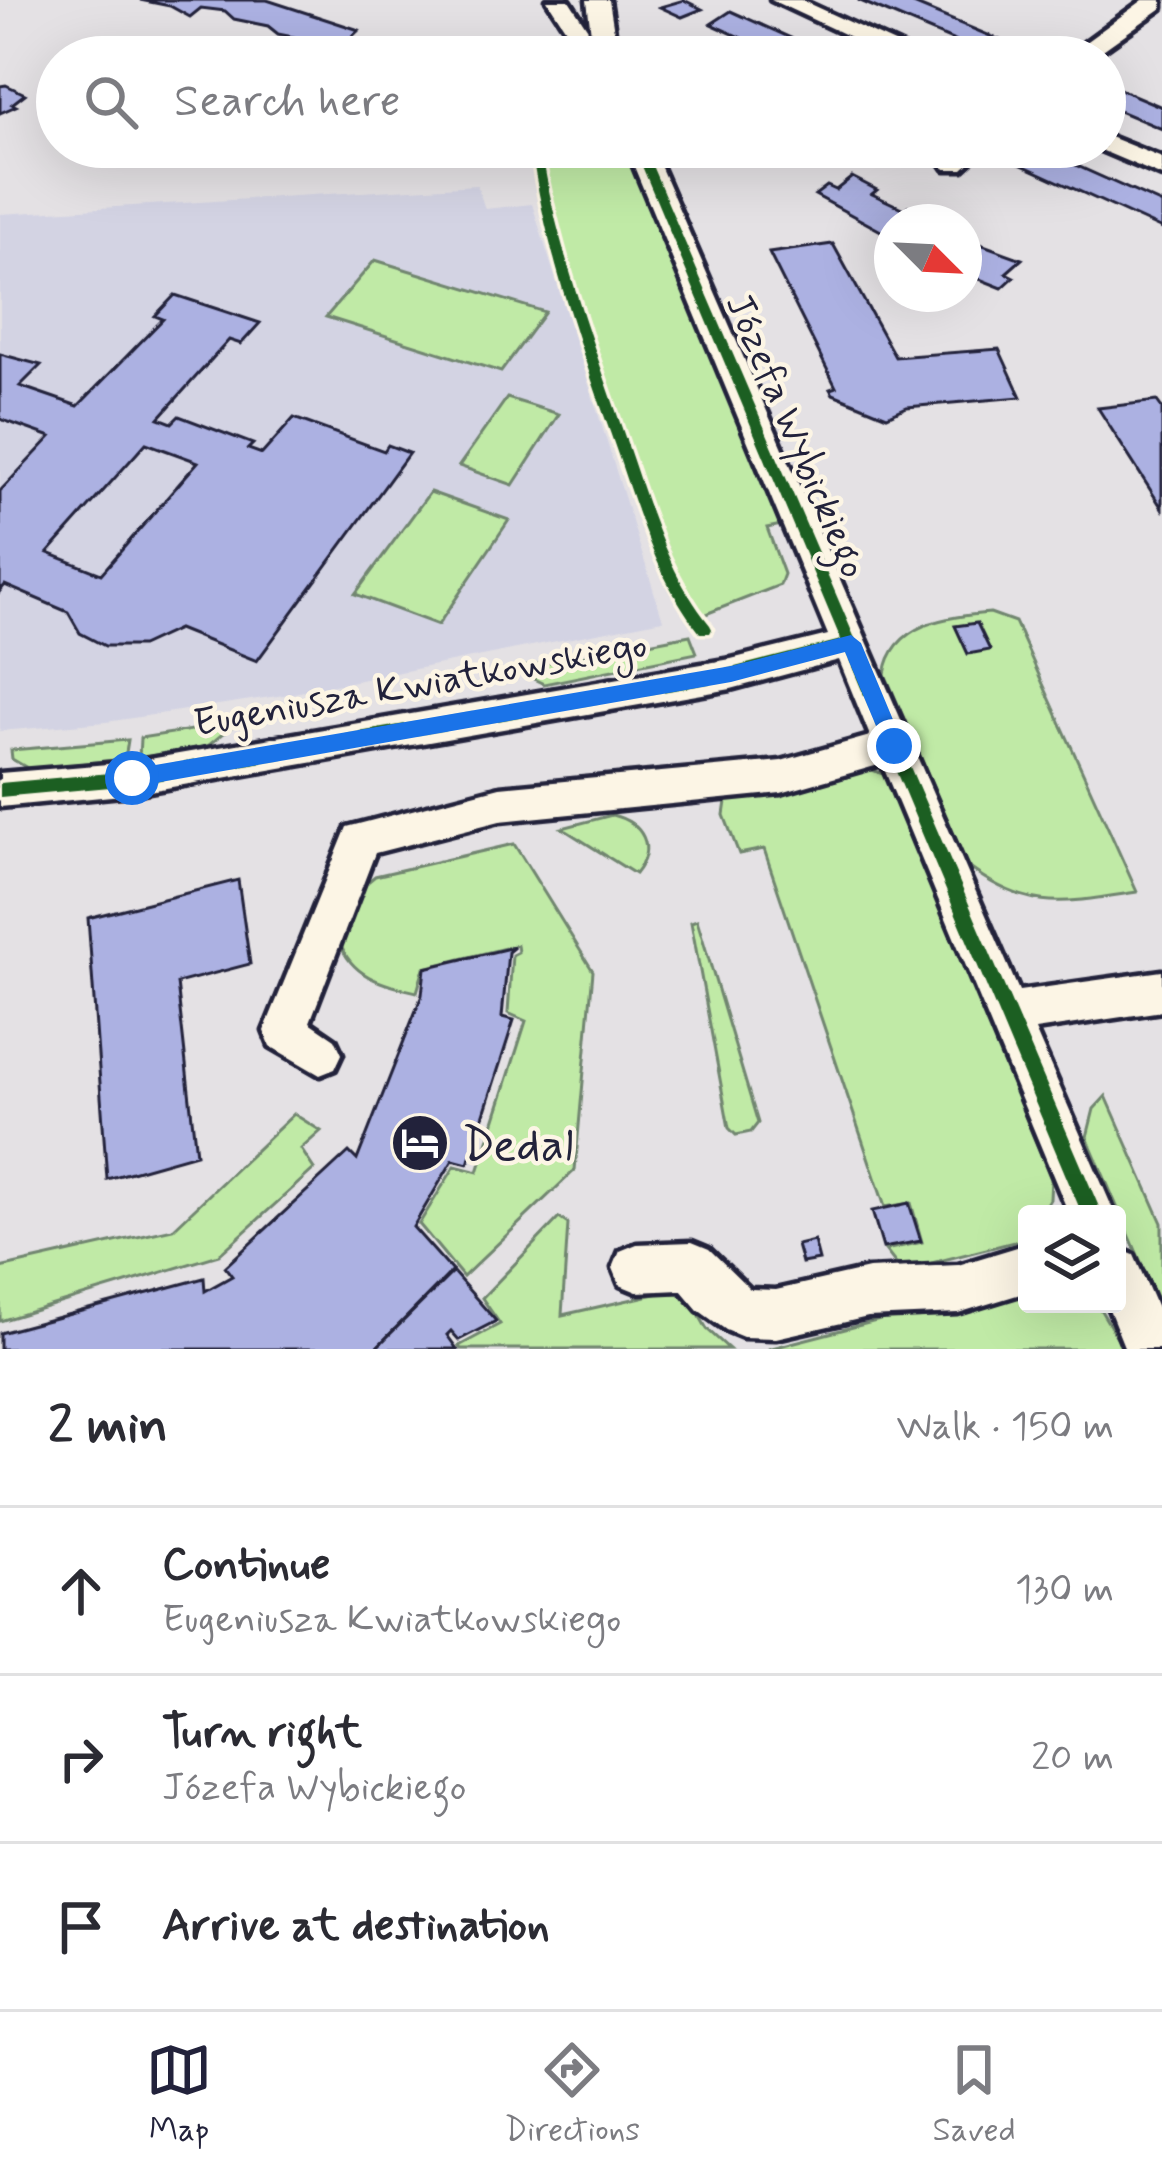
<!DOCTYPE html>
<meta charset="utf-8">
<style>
:root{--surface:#fff;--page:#f7f7f7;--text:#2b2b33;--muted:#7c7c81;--line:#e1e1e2;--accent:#22223b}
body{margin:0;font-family:Mynerve,sans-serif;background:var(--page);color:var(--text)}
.controls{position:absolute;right:36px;bottom:36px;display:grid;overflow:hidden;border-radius:12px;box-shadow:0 12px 48px #0002}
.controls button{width:108px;height:108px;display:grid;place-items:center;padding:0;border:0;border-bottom:3px solid var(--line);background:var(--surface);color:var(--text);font:60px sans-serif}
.compass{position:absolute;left:874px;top:204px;width:108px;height:108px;border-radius:50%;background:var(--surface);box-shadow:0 12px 48px #0002;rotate:114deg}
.stop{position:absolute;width:36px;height:36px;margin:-27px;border:9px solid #1a73e8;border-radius:50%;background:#fff}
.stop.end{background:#1a73e8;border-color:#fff;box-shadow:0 3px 12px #0008}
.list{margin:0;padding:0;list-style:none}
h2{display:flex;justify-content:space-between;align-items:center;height:156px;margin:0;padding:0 48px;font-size:51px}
h2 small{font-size:39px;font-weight:400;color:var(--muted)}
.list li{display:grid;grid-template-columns:78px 1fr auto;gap:36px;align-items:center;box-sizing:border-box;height:168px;padding:0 48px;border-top:3px solid var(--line)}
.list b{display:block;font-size:45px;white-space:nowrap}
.list p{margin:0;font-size:39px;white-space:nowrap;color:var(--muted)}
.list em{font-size:39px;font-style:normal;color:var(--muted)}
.icon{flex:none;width:66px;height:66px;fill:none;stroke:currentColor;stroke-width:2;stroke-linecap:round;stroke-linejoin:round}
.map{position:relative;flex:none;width:1162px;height:1349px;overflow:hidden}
.search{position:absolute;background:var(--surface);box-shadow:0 12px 48px #0002;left:36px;right:36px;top:36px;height:132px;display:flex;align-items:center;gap:30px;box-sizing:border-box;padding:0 42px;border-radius:66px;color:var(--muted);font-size:45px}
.sheet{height:660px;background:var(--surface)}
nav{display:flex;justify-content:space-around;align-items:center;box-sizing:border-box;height:168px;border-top:3px solid var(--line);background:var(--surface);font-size:33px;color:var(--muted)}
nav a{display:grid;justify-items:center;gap:6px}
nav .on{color:var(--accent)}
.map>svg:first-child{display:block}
</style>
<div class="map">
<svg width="1162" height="1349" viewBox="0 0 1162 1349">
<rect width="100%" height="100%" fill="#e4e1e4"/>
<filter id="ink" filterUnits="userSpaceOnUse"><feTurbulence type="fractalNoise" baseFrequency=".00833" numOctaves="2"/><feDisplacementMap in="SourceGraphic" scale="24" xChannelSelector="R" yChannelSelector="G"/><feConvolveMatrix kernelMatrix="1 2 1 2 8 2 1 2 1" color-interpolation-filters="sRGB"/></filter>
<g filter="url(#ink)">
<!-- built -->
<polygon fill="#d3d3e3" points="477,185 485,209 532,204 663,620 284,695 106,722 0,731 0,214"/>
<!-- green -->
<g fill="#c0eaa6" stroke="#718670" stroke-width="3">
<path d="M626,149L782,525L767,528L784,574L780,585L698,617C632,476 567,308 542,154Z"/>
<polygon points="375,260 545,312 501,372 326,317"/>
<polygon points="507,398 559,414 513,485 459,466"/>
<polygon points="430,492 509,520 438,625 355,594"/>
<path d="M990,613L1015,622L1137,892C1064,903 1030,913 967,866L885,674C893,622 947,617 990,613Z"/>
<polygon points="690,635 697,653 544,684 513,669"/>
<polygon points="236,723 208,746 139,758 140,738"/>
<polygon points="128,740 125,759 29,769 12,759 11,750"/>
<polygon points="859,765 883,774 890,786 1051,1179 1050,1199 1041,1214 1027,1214 1027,1233 1018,1241 916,1267 896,1264 885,1250 922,1242 911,1203 885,1207 764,849 739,854 724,815 727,795"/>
<path d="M612,815C643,823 657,847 635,874L562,828Z"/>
<path d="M514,844L593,971L575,1170L463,1277L419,1224L455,1166L478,1172L526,1021L508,1013L512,955L518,952L517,945L424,968L417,992C383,984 352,978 339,941L358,890L375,876Z"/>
<polygon points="697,920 758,1123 751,1132 736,1135 729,1128 691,922"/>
<polygon points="1106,1096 1162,1223 1162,1311 1087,1137 1094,1109"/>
<polygon points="294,1114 321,1131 301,1149 314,1169 219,1255 0,1321 0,1268 173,1229"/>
<polygon points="559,1218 568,1224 562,1315 673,1290 686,1292 707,1329 729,1349 461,1349 459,1346 500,1324 482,1298"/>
<polygon points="1027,1282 1027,1304 1097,1304 1124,1349 768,1349"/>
</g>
<!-- building -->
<g fill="#acb1e2" stroke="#22223b" stroke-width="3" fill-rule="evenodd">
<polygon points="140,0 267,0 359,30 335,53 313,41 278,34 268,26 234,19 225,11 201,8 190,17 170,6"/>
<polygon points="684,0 702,9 682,17 660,7"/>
<polygon points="858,0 904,0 1019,48 1008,57 992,57"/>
<polygon points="731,11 833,57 784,57 711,24"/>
<polygon points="1105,83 1162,107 1162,129 1105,105"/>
<polygon points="6,85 25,94 12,104 16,106 0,113 0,86"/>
<polygon points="1020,147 1035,147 1162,204 1162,229 1007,158"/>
<polygon points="852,177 877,190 872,194 904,209 908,206 917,210 913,213 931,222 892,222 892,237 815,195 827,186 836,190"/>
<polygon points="964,238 1022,259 1006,273 1014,277 1002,288 964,273"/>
<polygon points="833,244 895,357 999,349 1021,397 907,407 887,416 833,394 830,389 836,387 769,253"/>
<path d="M175,295L260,323L241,344L229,340L159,418L172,423L179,416L253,444L248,449L262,454L294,418L384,451L388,445L409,453L257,661L178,629L141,646H105L80,633L68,612L5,585L0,591V491L51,437L0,419V354L41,365L20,386L78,406L163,319L155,316ZM146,443L198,462L101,574L48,553Z"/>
<polygon points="1157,401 1162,408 1162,508 1098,408"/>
<polygon points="977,623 990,650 968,654 955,626"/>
<polygon points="238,880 250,964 177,983 196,1154 107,1179 88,918"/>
<polygon points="514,947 508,952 502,1017 514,1020 468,1164 453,1160 413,1227 452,1271 375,1349 0,1349 0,1333 204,1278 205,1291 232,1276 225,1267 349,1152 357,1160 422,995 425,968"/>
<polygon points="909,1203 921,1241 883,1248 872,1211"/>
<polygon points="814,1241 819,1260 802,1263 797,1245"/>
<polygon points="453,1272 496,1321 459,1340 451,1331 447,1335 457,1349 375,1349"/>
</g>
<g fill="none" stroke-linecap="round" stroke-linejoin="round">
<defs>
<g id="minor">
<polygon points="547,0 569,0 591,34 587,0 609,0 618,57 584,57"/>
<polygon points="771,0 801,0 925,57 893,57"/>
<polygon points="1143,0 1162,0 1162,8 1093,57 1065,57"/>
<polygon points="1105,135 1162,158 1162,176 1096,148 1105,147"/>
<polygon points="626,147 652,147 1019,991 1162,971 1162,1011 1035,1030 1115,1214 1069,1214 882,764 781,793 500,821 375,853 310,1022 335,1039 342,1054 335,1069 320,1075 270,1046 264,1031 347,827 500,787 781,761 870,736 839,660 731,689 132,794 0,807 0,773 132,762 731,659 828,635"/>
<polygon points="958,147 987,147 963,169 945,169 941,163"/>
<polygon points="692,1242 709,1249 750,1289 776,1290 868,1269 958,1265 1027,1244 1027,1292 958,1313 868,1317 776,1338 743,1337 726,1330 698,1310 681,1290 637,1292 620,1285 613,1268 620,1251 637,1244"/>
<polygon points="1117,1248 1134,1255 1162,1319 1162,1349 1125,1349 1107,1304 1117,1304"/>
</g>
</defs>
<!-- minor casing -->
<use href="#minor" stroke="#22223b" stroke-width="9"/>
<!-- minor -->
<use href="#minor" fill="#fcf5e5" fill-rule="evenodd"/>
<defs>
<g id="cycleway">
<path d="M531,147H541C557,249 593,343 626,440C649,506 666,570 710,625L712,629L710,633H700C653,573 635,502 610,432C577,338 545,246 531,147Z"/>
<polygon points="634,147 644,147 1102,1214 1082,1214 845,650 731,680 132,785 0,797 0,783 132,771 731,668 841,640"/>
</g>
</defs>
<!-- cycleway casing -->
<use href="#cycleway" stroke="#fcf5e5" stroke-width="7"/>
<!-- cycleway -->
<use href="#cycleway" fill="#1b5e20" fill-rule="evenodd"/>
</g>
</g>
<!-- route -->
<polygon fill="#1a73e8" points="851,635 861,643 904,746 901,752 887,752 845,652 731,682 132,787 122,778 132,769 731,666"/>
<!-- icons -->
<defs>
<symbol id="hotel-disc" viewBox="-11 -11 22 22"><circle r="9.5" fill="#22223b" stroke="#fcf5e5"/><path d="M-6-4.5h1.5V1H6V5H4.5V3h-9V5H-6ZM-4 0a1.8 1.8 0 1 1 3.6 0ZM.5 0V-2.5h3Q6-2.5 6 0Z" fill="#fff"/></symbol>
</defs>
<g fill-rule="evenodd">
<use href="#hotel-disc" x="387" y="1110" width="66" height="66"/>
</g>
<g text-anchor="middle" stroke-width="9" stroke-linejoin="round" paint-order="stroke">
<!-- street labels -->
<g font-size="39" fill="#22223b" stroke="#fcf5e5">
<text transform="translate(798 435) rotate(67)" y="14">Józefa Wybickiego</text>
<text transform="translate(420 682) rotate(-10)" y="14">Eugeniusza Kwiatkowskiego</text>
</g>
<!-- near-poi labels -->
<g font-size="48" fill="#22223b" stroke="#fcf5e5" text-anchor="start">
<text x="462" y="1160">Dedal</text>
</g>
</g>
</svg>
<div class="controls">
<button><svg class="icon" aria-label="layers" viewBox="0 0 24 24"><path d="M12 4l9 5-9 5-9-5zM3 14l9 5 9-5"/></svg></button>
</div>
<svg class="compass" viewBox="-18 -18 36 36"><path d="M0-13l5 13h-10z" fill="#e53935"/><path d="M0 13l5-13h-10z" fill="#7c7c81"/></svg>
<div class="stop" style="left:132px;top:778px"></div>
<div class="stop end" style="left:894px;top:746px"></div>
<div class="search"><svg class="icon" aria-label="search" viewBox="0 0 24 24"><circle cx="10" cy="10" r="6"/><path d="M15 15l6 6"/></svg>Search here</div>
</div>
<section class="sheet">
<h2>2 min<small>Walk · 150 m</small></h2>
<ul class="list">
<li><svg class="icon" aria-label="ahead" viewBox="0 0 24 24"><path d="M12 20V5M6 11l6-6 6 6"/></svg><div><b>Continue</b><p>Eugeniusza Kwiatkowskiego</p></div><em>130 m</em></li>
<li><svg class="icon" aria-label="right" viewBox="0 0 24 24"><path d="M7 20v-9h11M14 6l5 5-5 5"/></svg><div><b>Turn right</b><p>Józefa Wybickiego</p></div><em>20 m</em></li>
<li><svg class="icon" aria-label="arrive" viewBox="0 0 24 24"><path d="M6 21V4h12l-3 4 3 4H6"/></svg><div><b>Arrive at destination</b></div></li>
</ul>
</section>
<nav>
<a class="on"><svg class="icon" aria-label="map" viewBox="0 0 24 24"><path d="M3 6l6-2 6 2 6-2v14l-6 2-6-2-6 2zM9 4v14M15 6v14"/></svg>Map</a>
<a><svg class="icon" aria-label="directions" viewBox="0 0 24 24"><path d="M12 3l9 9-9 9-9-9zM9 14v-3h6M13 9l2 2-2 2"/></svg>Directions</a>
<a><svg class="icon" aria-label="saved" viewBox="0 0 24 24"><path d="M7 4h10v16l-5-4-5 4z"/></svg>Saved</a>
</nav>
